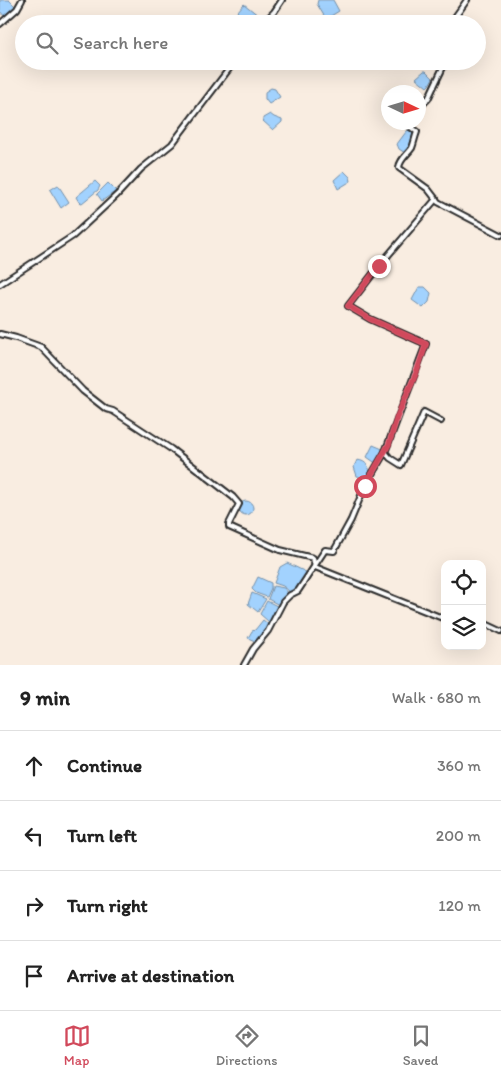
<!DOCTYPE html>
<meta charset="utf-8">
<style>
:root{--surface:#fff;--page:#f6f6f6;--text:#222;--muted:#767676;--line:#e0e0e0;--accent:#d1495b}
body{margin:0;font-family:Itim,sans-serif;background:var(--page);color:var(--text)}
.controls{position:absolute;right:15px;bottom:15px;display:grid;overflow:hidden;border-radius:10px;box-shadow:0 5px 20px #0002}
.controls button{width:45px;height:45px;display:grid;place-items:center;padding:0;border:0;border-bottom:1px solid var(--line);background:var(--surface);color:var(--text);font:25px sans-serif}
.compass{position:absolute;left:381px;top:85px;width:45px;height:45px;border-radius:50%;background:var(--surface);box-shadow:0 5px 20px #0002;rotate:94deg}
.stop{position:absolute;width:15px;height:15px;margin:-11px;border:4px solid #d1495b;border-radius:50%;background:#fff}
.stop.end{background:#d1495b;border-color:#fff;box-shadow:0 1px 5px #0008}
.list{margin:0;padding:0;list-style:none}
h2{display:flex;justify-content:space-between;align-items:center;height:65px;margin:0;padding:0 20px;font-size:21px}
h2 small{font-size:16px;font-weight:400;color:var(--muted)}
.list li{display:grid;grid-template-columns:32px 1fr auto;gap:15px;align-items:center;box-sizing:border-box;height:70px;padding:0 20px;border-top:1px solid var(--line)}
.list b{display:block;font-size:19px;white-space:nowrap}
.list em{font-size:16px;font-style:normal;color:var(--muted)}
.icon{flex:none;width:28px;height:28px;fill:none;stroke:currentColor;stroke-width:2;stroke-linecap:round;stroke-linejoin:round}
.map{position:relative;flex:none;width:501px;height:665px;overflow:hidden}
.search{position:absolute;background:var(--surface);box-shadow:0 5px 20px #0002;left:15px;right:15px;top:15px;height:55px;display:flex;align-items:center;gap:12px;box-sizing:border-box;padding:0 18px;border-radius:28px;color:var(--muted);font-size:19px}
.sheet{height:345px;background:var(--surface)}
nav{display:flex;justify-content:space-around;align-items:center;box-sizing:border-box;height:70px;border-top:1px solid var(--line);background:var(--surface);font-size:14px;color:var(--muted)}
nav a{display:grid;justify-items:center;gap:2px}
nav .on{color:var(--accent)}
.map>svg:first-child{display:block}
</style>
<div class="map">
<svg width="501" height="665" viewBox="0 0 501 665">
<rect width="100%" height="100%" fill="#f9ede1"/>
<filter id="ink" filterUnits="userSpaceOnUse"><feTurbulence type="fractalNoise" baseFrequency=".02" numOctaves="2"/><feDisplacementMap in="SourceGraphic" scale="10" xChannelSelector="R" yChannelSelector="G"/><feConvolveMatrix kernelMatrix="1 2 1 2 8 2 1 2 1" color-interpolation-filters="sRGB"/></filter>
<g filter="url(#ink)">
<!-- water -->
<g fill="#a2d2fe" stroke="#728faa">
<polygon points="0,0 9,0 15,6 11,13 5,17 0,11"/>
<polygon points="318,0 333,0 339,11 326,19 317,4"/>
<polygon points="244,4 263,19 259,24 247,24 238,15 237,12"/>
<polygon points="424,71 426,71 433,78 429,85 427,87 416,78"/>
<polygon points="271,88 275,89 280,97 269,104 265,99 265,92"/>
<polygon points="270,114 274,117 282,120 282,122 273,130 263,121 263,118"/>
<polygon points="410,129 415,132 410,148 405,153 399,149 397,144 406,132"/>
<polygon points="344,171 350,177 351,181 338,189 334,180"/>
<polygon points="95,181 100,186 98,190 82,203 79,202 76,197"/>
<polygon points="108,183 116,191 102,201 97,194"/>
<polygon points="58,185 69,202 61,208 50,190"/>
<polygon points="419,287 425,287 431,293 429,302 423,308 412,300"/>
<polygon points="373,445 385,450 377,464 367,457"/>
<path d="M357,460C367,461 370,467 370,476L368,479L357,476L354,467Z"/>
<circle cx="246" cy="508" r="7"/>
<path d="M287,563L306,572L307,574C301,581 302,590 290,592L283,586L274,583L280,567Z"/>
<polygon points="258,577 271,583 271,588 267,597 256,593 252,589"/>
<polygon points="273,586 284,588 289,594 279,605 268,599"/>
<polygon points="252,593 266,599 258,612 248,604"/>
<polygon points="267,601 279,607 269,622 260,614"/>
<path d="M263,620L268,624C268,632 262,637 255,641L248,638L252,631L255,630Z"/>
</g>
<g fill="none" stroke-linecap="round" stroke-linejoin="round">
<defs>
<g id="minor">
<polyline points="0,24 17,9 22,0"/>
<polyline points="262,24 274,12 282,0"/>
<polyline points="450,24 467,0"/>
<polyline points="418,109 428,99 446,61"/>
<path d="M408,122L409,126L417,132C415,137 414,143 412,148C408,154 399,160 399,168L428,189L438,202L501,235"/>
<polyline points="0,284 73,236 117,195 141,169 172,144 235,61"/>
<polyline points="0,334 16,338 41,347 83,391 106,409 113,411 171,449 233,497 239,504 229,524 229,527 280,550 313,558 315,567 445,619"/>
<polyline points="385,452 426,344 370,319 348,306 379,266 436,199"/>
<polyline points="482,624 486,624 501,631"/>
<polyline points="244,665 253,649 268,631 283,602 290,595 298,591 325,550 334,551 351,520 365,486 385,452 390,458 401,465 424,412 441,421"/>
</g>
</defs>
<!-- minor casing -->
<use href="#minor" stroke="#2b2b2b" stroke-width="8"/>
<!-- minor -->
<use href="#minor" stroke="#fff" stroke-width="4"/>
</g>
</g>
<g fill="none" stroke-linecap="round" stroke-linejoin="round" filter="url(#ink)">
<!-- route -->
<polyline stroke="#d1495b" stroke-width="6" points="365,486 389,444 397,417 417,371 426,344 370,319 348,306 379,266"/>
</g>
</svg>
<div class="controls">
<button><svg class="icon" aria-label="locate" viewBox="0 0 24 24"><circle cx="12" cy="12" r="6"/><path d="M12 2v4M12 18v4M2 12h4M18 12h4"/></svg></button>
<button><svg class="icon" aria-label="layers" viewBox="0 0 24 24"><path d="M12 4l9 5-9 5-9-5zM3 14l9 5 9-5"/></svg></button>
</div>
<svg class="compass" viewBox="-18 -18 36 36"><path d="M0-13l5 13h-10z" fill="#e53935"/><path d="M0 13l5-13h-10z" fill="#767676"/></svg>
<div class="stop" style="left:365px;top:486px"></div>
<div class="stop end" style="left:379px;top:266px"></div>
<div class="search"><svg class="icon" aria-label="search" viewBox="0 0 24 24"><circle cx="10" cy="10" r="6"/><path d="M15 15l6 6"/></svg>Search here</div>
</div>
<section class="sheet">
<h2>9 min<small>Walk · 680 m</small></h2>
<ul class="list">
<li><svg class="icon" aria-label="ahead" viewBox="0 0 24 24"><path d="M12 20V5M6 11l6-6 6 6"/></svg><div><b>Continue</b></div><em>360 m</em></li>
<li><svg class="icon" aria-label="left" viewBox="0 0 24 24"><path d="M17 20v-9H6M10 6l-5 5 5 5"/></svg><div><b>Turn left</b></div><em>200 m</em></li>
<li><svg class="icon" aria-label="right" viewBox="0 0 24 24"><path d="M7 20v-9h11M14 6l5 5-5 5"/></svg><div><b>Turn right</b></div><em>120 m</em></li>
<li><svg class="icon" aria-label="arrive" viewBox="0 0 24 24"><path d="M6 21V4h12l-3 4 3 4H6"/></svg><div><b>Arrive at destination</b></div></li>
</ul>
</section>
<nav>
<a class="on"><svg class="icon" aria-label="map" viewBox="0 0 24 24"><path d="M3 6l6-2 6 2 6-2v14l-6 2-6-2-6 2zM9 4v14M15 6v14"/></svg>Map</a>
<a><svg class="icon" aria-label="directions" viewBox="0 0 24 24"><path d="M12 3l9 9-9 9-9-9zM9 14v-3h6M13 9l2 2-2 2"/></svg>Directions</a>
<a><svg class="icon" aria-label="saved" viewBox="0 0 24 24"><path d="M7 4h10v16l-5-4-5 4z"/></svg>Saved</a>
</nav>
